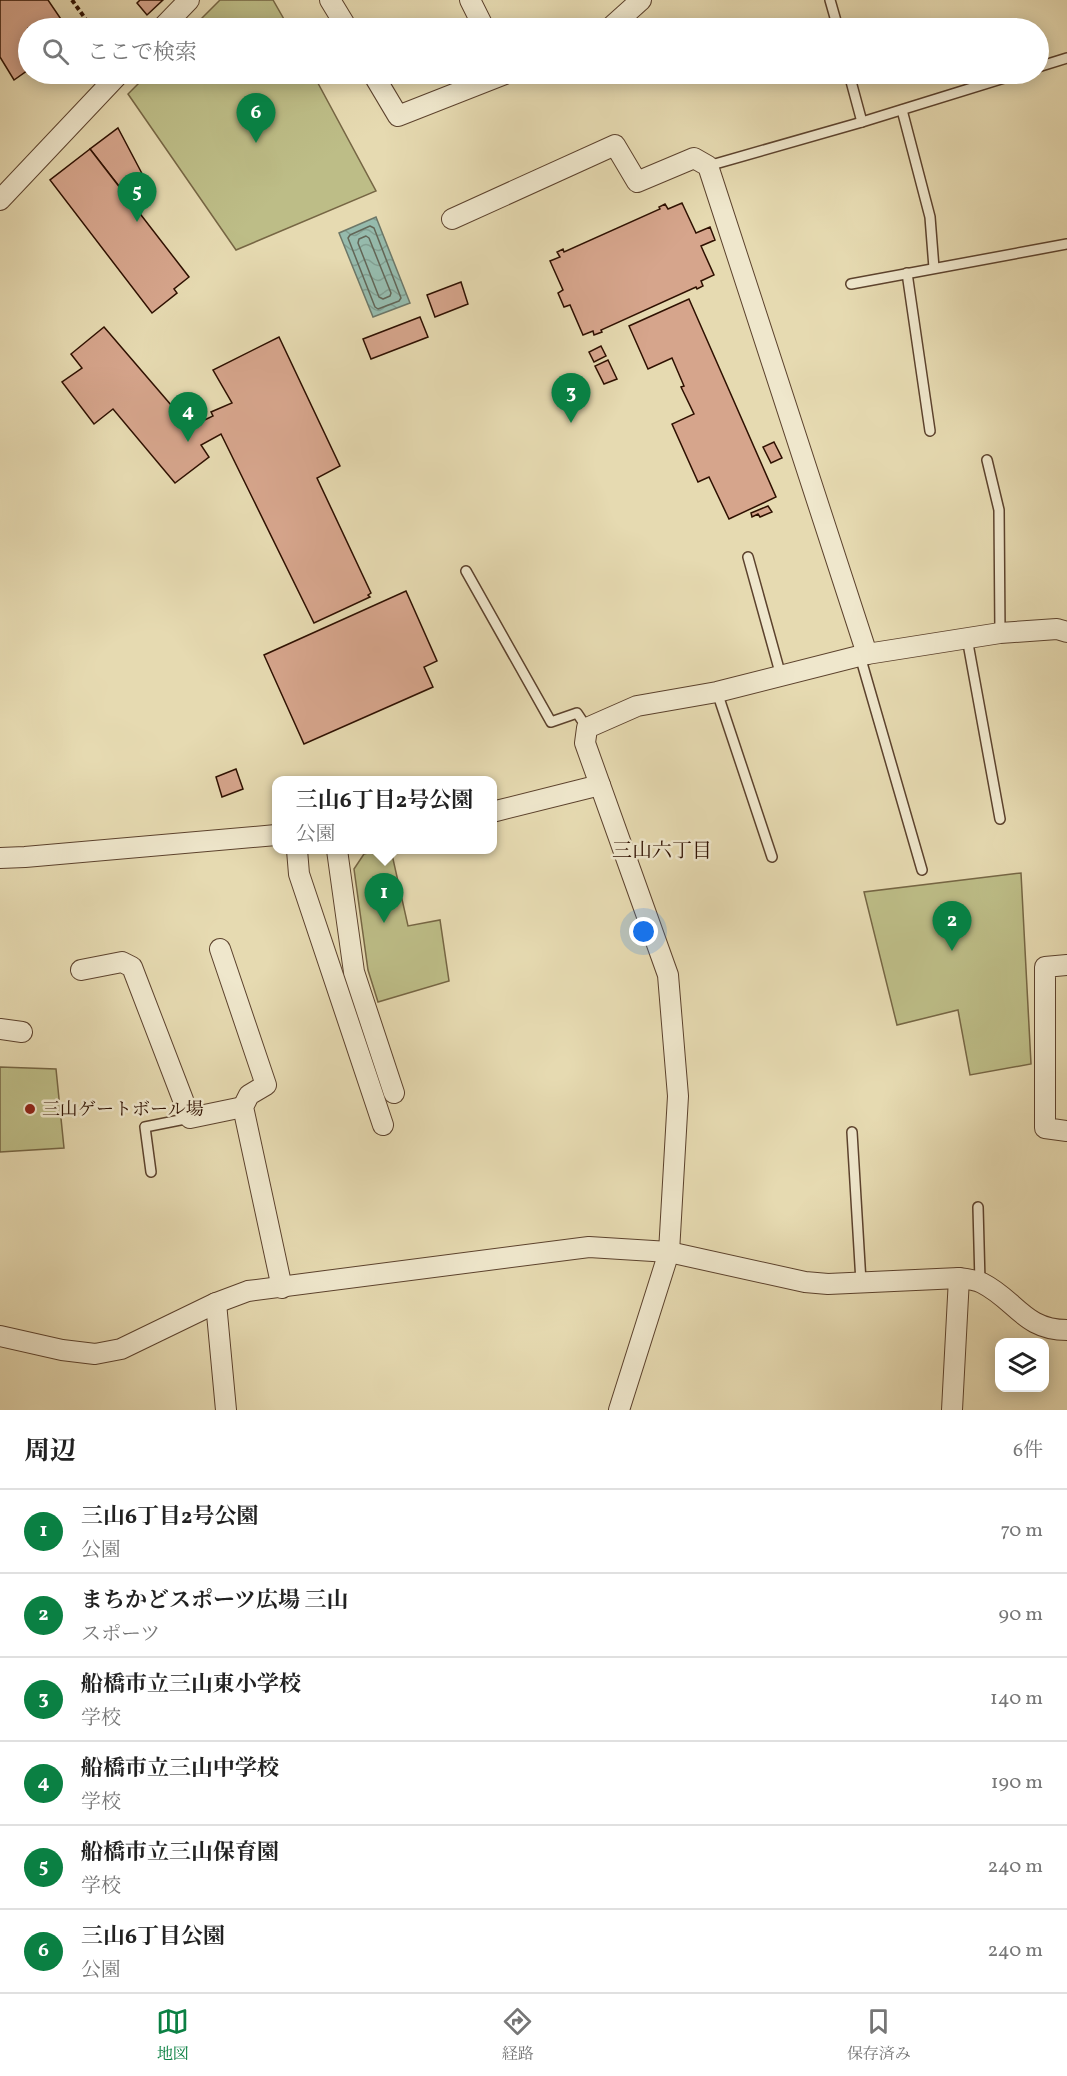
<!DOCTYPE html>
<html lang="ja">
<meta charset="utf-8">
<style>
:root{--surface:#fff;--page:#f6f6f6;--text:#222;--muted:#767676;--line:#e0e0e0;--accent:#0b8043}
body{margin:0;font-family:Vollkorn,"Noto Serif JP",serif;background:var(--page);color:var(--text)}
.controls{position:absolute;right:18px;bottom:18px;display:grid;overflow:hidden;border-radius:12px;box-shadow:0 3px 15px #0003}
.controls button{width:54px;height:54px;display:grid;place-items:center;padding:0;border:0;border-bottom:2px solid var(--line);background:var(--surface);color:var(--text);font:30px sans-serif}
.you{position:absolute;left:644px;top:932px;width:21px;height:21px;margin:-15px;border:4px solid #fff;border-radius:50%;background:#1a73e8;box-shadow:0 0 0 9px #1a73e833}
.badge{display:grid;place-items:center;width:39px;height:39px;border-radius:50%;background:var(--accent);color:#fff;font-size:20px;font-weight:700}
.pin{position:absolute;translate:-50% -50px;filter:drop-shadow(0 2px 3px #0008)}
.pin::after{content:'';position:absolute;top:32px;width:21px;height:18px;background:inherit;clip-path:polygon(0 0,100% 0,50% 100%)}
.popup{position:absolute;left:272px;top:776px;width:225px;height:78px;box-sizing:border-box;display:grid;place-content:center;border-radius:12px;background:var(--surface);filter:drop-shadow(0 2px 4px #0005);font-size:20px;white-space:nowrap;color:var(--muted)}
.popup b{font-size:22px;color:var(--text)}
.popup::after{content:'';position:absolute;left:50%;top:100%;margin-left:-12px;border:12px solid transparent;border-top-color:var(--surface)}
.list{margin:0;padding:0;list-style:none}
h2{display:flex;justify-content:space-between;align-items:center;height:78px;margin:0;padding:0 24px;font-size:26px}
h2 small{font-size:20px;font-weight:400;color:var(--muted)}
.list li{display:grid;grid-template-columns:39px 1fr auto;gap:18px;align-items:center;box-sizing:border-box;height:84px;padding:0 24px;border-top:2px solid var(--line)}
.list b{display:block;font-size:22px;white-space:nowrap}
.list p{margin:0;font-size:20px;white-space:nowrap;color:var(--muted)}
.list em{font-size:20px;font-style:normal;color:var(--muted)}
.icon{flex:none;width:33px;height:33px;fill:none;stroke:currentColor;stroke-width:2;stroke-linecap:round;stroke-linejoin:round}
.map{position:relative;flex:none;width:1067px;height:1410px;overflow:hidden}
.search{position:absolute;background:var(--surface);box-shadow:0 3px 15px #0003;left:18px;right:18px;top:18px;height:66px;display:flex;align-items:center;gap:15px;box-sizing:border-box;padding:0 21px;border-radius:33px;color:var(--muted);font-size:22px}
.sheet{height:582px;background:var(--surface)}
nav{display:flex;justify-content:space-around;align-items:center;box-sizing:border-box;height:84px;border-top:2px solid var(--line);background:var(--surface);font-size:16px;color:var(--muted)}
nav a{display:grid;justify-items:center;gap:3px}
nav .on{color:var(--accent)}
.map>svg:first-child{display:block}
</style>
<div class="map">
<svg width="1067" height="1410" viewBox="0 0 1067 1410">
<defs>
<pattern id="water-waves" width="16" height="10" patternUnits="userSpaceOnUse" patternTransform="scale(1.5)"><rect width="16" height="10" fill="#96bbad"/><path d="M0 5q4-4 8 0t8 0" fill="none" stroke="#82a093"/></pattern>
</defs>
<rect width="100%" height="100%" fill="#e6dab1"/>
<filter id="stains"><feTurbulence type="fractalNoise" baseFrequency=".00333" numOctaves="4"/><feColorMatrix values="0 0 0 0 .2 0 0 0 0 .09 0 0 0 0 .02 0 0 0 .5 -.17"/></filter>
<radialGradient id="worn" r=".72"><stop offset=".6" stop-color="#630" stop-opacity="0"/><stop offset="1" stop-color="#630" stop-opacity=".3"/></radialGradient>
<!-- green -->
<g fill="#bdbd87" stroke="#766644" stroke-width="1.5">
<polygon points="220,0 273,0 289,28 192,28"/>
<polygon points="148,74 313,74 376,191 236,250 128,94"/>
<polygon points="379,850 391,850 408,926 440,920 449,981 378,1002 368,970 354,869 364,854"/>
<polygon points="1021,873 1031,1064 970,1075 958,1010 897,1025 864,892"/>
<polygon points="0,1067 56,1069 64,1148 0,1152"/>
</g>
<!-- water -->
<polygon fill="url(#water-waves)" stroke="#6c7768" stroke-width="1.5" points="376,217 410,303 373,317 339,233"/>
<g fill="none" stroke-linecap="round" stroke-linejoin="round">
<!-- shore -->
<g stroke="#626657" stroke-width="1.5">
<polygon points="370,226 374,228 401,298 399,301 378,309 375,307 348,238 350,235"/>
<polygon points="366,236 369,238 391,293 390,296 383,299 379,297 358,243 359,239"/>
</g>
</g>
<!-- building -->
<g fill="#d6a58c" stroke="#2e1001" stroke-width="1.5">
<polygon points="0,0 48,0 67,28 28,28 28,70 14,80 0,57"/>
<polygon points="140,0 163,0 147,15 137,3"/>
<polygon points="118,128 147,183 129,199 90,149"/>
<polygon points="90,149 189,277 174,289 177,293 152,313 50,180"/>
<polygon points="682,203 696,233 710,227 715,240 701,246 714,275 701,281 703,286 697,289 696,287 601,330 602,332 594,335 593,331 583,335 570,305 564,307 558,293 563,290 550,261 560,257 557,252 563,249 564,252 660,209 659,207 665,204 668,209"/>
<polygon points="461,282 468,304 435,317 427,295"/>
<polygon points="689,299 776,497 729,519 709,477 698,482 672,424 694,414 681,387 684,386 672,358 648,369 629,326"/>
<polygon points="420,317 428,337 371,359 363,339"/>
<polygon points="104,327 190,427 213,416 211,412 232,403 213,370 279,337 340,466 317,478 371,593 368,595 370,597 314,623 221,434 201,445 209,457 175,483 113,409 94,424 62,382 82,368 71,354"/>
<polygon points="601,346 606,356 594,362 589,352"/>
<polygon points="608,360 617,379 604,384 595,366"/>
<polygon points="774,442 782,458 771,463 763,447"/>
<polygon points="768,506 772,512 760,517 758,514 752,517 751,513"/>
<polygon points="406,591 437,661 424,667 433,687 304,744 264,655"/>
<polygon points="236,769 243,789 222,797 216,777"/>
</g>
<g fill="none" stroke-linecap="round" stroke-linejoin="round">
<defs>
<g id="service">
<polyline points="830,0 838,28"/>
<polyline points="1038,67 1067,58"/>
<polyline points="849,74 862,122"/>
<polyline points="902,110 930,217 934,268"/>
<polyline points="708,166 862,122 1017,74"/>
<polyline points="907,273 930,431"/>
<polyline points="851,284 1067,244"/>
<polyline points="987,460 999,510 1000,633"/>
<polyline points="748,557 781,676"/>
<polyline points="466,571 551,722 577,713 587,728"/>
<polyline points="967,638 1000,819"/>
<polyline points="860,656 922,870"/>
<polyline points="717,692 772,857"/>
<polyline points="852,1132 861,1282"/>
<polyline points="151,1172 145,1127 190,1118"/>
<polyline points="978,1207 980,1282"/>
</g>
<g id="minor">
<polyline points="330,0 347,28"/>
<polyline points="470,0 484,28"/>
<polyline points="162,28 189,0"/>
<polyline points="610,28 641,0"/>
<polyline points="373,74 398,116 505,74"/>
<polyline points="0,200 119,74"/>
<polyline points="452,219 615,145 637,182 694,158 708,166 867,654"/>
<polyline points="492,812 600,785"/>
<polyline points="297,850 299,874 383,1125"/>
<polyline points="337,850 354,972 394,1093"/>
<polyline points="0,858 25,857 276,835"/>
<polyline points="220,949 266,1085 249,1095 243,1107 282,1288"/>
<polyline points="1067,965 1045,967 1045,1128 1067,1131"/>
<polyline points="81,970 122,962 132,967 190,1118 243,1107"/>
<polyline points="0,1029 22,1032"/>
<polyline points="216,1303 226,1410"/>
<path d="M0,1336L62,1350L95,1354L121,1349L216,1303L248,1291L589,1247L669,1252L805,1282L828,1284L959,1278C967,1279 976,1280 982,1283C1016,1300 1024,1330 1067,1330"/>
<polyline points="619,1410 669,1252 678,1096 668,975 585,743 587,728 637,706 717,692 867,654 1000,633 1057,629 1067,632"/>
<polyline points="952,1410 959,1278"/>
</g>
</defs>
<!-- service casing -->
<use href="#service" stroke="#5c422d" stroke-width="12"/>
<!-- minor casing -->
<use href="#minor" stroke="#5c422d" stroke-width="22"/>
<!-- path -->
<polyline stroke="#2e1001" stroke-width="4" stroke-dasharray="4.5 3" stroke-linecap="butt" points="72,0 92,28"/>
<!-- service -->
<use href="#service" stroke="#efe7cc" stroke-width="9"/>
<!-- minor -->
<use href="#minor" stroke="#efe7cc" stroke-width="20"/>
</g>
<!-- markers -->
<circle fill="#8f2418" stroke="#efe7cc" stroke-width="2" cx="30" cy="1109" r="6"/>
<g text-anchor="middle" stroke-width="5" stroke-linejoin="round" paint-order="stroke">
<!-- poi labels -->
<g font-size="18" fill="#2e1001" stroke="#efe7cc" text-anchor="start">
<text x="42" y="1115">三山ゲートボール場</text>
</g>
<!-- neighbourhood labels -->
<g font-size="20" fill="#2e1001" stroke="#efe7cc">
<text x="662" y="857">三山六丁目</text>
</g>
</g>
<rect width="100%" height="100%" filter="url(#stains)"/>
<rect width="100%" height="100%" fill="url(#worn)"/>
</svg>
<div class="controls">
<button><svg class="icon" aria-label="layers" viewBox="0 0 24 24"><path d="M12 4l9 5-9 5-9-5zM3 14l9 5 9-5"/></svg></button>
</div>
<div class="you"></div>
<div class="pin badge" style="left:384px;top:923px">1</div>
<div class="popup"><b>三山6丁目2号公園</b>公園</div>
<div class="pin badge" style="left:952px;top:951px">2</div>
<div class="pin badge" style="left:571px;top:423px">3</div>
<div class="pin badge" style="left:188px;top:442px">4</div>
<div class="pin badge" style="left:137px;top:222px">5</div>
<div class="pin badge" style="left:256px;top:143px">6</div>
<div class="search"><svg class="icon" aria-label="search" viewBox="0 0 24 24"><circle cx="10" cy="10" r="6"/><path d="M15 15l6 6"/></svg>ここで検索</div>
</div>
<section class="sheet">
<h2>周辺<small>6件</small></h2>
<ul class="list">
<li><span class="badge">1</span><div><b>三山6丁目2号公園</b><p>公園</p></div><em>70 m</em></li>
<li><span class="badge">2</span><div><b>まちかどスポーツ広場 三山</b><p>スポーツ</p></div><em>90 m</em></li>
<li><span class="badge">3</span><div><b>船橋市立三山東小学校</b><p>学校</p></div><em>140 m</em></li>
<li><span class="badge">4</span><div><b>船橋市立三山中学校</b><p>学校</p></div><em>190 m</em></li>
<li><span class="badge">5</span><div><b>船橋市立三山保育園</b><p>学校</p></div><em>240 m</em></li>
<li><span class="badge">6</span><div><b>三山6丁目公園</b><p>公園</p></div><em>240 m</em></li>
</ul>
</section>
<nav>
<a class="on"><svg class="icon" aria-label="map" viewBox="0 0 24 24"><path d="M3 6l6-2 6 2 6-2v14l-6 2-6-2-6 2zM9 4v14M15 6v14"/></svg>地図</a>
<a><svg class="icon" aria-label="directions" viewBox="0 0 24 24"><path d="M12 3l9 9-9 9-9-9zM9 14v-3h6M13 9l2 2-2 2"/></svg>経路</a>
<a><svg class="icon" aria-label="saved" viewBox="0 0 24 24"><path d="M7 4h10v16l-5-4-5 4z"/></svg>保存済み</a>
</nav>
